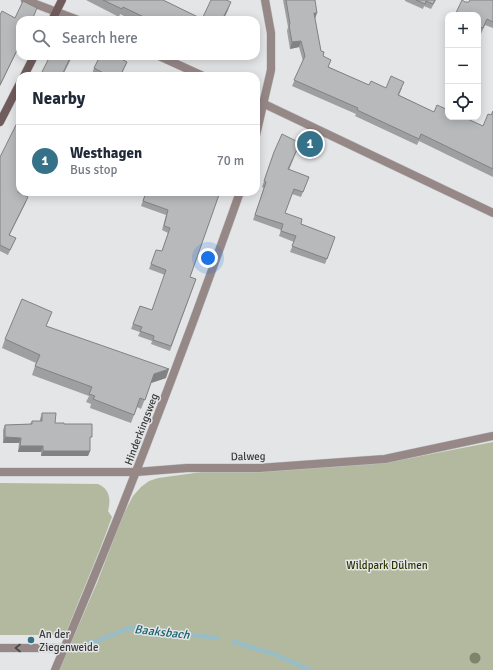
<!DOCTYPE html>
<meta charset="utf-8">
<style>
:root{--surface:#fff;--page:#f6f6f7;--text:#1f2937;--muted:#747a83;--line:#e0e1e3;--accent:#357189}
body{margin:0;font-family:Signika,sans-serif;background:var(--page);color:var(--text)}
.controls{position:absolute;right:12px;top:12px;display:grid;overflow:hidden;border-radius:8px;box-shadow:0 2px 10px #0003}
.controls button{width:36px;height:36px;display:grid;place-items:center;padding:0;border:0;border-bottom:1px solid var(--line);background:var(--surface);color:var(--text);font:20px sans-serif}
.you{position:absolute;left:208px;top:258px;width:14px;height:14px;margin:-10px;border:3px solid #fff;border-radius:50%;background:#1a73e8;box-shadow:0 0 0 6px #1a73e833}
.badge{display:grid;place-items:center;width:26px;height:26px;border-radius:50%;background:var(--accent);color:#fff;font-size:13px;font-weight:700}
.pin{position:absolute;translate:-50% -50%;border:2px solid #fff;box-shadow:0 1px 4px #0006}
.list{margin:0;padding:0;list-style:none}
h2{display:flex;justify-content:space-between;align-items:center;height:52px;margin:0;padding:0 16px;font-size:17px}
h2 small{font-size:13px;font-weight:400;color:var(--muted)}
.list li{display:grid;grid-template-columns:26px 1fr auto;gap:12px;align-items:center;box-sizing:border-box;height:72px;padding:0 16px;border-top:1px solid var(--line)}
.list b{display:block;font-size:15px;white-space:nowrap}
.list p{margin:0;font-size:13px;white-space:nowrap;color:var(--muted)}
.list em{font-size:13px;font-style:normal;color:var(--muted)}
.icon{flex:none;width:22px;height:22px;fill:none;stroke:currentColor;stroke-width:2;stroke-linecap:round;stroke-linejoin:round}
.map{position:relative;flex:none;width:493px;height:670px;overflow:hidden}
.search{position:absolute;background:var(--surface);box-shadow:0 2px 10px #0003;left:16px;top:16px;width:244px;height:44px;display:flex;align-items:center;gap:10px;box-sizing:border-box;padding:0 14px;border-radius:12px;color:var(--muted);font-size:15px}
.panel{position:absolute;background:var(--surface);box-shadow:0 2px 10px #0003;left:16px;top:72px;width:244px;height:124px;border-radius:12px}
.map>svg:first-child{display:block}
</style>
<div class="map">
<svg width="493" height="670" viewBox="0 0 493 670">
<rect width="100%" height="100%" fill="#e3e5e7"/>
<!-- green -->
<g fill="#b3b99f">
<polygon points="493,442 493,670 59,670 97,583 123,515 133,496 141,487 149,481 158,478 202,472 400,460"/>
<path d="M0,483L98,484C110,489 111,500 108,511L112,517L100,549L65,635H0Z"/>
</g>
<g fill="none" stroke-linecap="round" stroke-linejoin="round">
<!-- stream -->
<g stroke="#99bdc5" stroke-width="4.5">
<polyline points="234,642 274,654 310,670"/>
<polyline points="85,643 95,642 129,628 218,638"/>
</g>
<defs>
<g id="street">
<polyline points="25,0 78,20"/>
<polyline points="159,56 203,76"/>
<polyline points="256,100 493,213"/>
<polyline points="256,135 271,70 271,33 265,0"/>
<polyline points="0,472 136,472 187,468 259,468 385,459 493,436"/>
<polyline points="0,648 64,648"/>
<path d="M55,670C122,513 183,353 240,192"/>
</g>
<g id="secondary">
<polyline points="52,20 62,0"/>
<polyline points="24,76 34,56"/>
<polyline points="0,122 20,83"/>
</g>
</defs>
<!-- street casing -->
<use href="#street" stroke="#c1c3c4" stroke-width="9"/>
<!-- secondary casing -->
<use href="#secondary" stroke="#c1c3c4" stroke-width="9"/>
<!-- street -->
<use href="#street" stroke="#978888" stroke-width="8"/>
<!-- secondary -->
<use href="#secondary" stroke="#715c5d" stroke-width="8"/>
</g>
<!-- trees -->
<circle fill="#7f8468" cx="475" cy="658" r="5.5"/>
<!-- wall -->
<g fill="#9e9fa1">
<polygon points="86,0 163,0 202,19 228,10 223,20 132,20 120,14 119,17"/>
<polygon points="283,0 315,0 315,19 321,51 324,52 323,56 329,67 369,85 386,88 402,88 399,95 434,112 483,126 491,115 493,111 493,177 419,141 417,145 355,116 356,114 292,86 303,61 299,47 290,49 287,31 288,27"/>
<polygon points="405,0 436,0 431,9 424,6 423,9 405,1"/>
<polygon points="493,0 493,28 485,25 481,34 478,32 478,15 465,2 469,2"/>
<polygon points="50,56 76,56 74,60 71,59 64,73 40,76"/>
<polygon points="119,56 118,57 127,62 121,76 96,76 92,74 94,68"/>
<polygon points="300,143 289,170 309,177 301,197 292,194 285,213 301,224 335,237 325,264 290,252 294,242 279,236 281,230 253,220 264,188 262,187 274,152"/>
<polygon points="0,157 18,193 26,202 9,235 16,238 8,255 0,251"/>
<polygon points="146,192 220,192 190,277 196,279 170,351 151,344 152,341 138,336 140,332 131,329 140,306 152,310 165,275 149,269 156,250 162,251 168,233 162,230 166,215 141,206"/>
<polygon points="47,326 166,378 151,383 141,409 137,407 131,423 90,408 91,404 86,402 89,396 32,375 36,363 2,348 5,339"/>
<polygon points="42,413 55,423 64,424 90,442 90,451 88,456 41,456 41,452 18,452 19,443 3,443 3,430 5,425 30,424 32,421 40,421 40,419"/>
</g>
<!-- shaded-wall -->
<g fill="#818283">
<polygon points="231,2 228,10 223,20 222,20"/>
<polygon points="314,13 317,13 315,19"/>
<polygon points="301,41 299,47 290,49 292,42"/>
<polygon points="20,44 20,45 0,86 0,85"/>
<polygon points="28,197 26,202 7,240 9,235"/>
<polygon points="169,369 166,378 151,383 141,409 154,374"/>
<polygon points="5,437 21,438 19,443 3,443"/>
<polygon points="20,446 43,446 41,452 18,452"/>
<polygon points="43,451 90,451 88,456 41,456"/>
</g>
<!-- building -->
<g fill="#b8b9bb" stroke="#818283">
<polygon points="103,0 163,0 202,19 211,0 226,0 231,2 222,20 150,20 123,7 122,9"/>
<polygon points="286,0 315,0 317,13 314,13 321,51 324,52 323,56 331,60 328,67 369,85 371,81 386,88 391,76 404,82 398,95 434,112 437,105 448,110 448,117 463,117 483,126 488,114 491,115 493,111 493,169 421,134 419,139 357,110 358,108 294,80 305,56 301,41 292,42 289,25 290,24"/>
<polygon points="416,0 435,0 433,4 426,1 425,4"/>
<polygon points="462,0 465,2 469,2 470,0 493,0 493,22 487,19 483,28 478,26 478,15 455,15"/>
<polygon points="23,1 37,8 32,20 20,20 20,44 0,85 0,15 2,11 15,18"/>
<polygon points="69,17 78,20 82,20 67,20"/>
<polygon points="50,56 71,56 63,73 70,76 40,76"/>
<polygon points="100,56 118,56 118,57 127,62 120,76 118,76 111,73 109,76 94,68"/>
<polygon points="20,117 20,188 18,192 28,197 9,235 16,238 10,250 0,245 0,157"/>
<polygon points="282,134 300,143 288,169 309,177 303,192 294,189 285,213 302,219 301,224 335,237 327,259 292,246 296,236 281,231 283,224 255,215 266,182 264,181 274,152"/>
<polygon points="146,192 220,192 190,277 196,279 171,346 153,340 154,336 140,331 142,327 133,324 140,306 152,310 166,270 151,264 156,250 162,251 170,228 164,226 168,210 143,201"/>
<polygon points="22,299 52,312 46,326 169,369 154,374 145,400 140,398 134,415 93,399 95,396 89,394 92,387 35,366 40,355 5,339"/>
<polygon points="42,413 56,413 55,423 64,423 64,424 92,424 92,437 90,437 90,451 43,451 43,446 20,446 21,438 5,437 5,425 32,424 32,421 42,421"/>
</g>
<!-- one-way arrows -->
<defs><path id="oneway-chevron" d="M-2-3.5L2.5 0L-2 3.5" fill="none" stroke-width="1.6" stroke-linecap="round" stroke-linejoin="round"/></defs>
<use stroke="#474646" href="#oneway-chevron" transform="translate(18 648) rotate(-180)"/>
<!-- markers -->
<circle fill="#357189" stroke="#e3e5e7" stroke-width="1.5" cx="31" cy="640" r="4"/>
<g text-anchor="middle" stroke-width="3" stroke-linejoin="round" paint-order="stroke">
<!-- street labels -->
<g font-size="11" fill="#393a3a" stroke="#e3e5e7">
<text transform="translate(141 429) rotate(-69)" y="4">Hinderkingsweg</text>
<text transform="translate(248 456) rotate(-1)" y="4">Dalweg</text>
</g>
<!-- park labels -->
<g font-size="11" fill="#2e3501" stroke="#e3e5e7">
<text x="387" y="569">Wildpark Dülmen</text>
</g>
<!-- poi labels -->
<g font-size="11" fill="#393a3a" stroke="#e3e5e7" text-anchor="start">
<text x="39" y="638">An der<tspan x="39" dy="13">Ziegenweide</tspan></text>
</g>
<!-- water labels -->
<g font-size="12" font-style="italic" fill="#18626d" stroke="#e3e5e7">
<text transform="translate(162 632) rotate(6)" y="4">Baaksbach</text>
</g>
</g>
</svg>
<div class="controls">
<button>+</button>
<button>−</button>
<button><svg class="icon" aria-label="locate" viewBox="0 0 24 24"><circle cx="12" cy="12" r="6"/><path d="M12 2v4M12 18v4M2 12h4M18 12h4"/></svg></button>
</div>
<div class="you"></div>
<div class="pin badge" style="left:310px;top:144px">1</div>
<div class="search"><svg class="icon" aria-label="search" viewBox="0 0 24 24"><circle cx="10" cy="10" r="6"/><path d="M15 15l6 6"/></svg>Search here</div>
<section class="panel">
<h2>Nearby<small></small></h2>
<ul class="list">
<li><span class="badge">1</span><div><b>Westhagen</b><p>Bus stop</p></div><em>70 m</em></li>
</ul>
</section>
</div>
